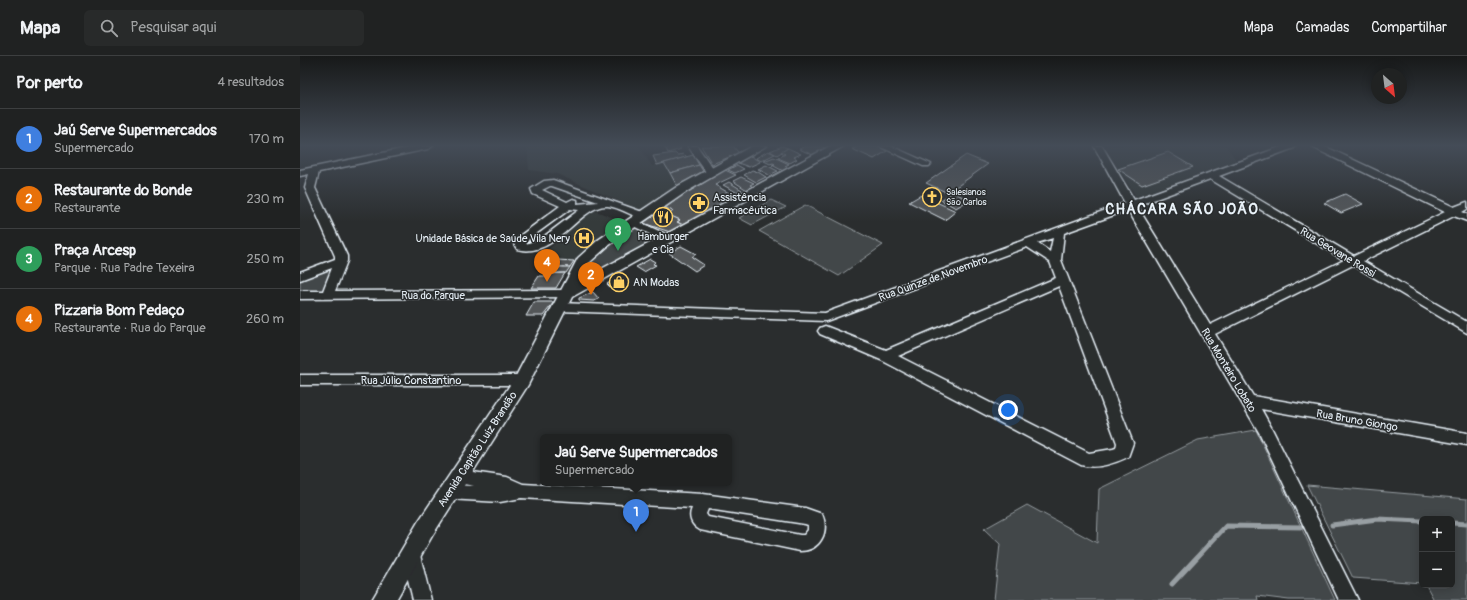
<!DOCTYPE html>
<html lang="pt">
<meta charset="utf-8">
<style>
:root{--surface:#202222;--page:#282a2a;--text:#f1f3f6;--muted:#a2a4a5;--line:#3d3f40;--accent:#ffd166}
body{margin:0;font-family:Pangolin,sans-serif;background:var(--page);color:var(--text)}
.controls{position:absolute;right:12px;bottom:12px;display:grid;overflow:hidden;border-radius:6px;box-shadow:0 2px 10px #0003}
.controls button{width:36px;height:36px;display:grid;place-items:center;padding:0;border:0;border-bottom:1px solid var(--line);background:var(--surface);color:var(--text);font:20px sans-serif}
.compass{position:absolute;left:1071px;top:12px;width:36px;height:36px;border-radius:50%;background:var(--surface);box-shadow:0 2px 10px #0003;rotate:152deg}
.you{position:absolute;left:708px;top:354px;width:14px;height:14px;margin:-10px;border:3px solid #fff;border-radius:50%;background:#1a73e8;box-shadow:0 0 0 6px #1a73e833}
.badge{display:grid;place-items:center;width:26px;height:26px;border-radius:50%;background:var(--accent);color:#fff;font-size:13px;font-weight:700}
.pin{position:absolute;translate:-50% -33px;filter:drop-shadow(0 1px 2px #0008)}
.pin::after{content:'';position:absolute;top:21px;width:14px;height:12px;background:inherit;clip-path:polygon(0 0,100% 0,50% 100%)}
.popup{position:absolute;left:240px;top:378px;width:192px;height:52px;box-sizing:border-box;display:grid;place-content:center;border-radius:6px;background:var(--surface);filter:drop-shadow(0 1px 3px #0005);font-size:13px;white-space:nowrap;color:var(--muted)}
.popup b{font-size:15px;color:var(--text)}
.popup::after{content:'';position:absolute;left:50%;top:100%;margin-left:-8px;border:8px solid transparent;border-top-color:var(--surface)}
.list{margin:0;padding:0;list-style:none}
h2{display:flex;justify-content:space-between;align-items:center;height:52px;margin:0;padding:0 16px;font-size:17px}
h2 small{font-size:13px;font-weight:400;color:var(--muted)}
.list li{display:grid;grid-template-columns:26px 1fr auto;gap:12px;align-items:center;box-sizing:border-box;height:60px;padding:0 16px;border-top:1px solid var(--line)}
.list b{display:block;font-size:15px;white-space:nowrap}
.list p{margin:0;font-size:13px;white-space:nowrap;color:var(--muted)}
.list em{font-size:13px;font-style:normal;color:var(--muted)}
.icon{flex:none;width:22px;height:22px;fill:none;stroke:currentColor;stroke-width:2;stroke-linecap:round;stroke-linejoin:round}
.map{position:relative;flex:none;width:1167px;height:544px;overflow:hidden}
header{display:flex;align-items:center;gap:24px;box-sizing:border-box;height:56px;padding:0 20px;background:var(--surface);border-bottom:1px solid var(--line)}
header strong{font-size:19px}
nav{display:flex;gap:22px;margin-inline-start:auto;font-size:14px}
.search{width:280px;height:36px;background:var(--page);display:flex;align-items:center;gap:10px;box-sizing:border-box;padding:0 14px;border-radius:6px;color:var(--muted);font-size:15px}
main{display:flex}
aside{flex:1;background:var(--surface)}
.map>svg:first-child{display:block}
</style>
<header>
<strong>Mapa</strong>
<div class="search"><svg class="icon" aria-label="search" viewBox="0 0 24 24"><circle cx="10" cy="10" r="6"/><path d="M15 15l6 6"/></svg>Pesquisar aqui</div>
<nav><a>Mapa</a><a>Camadas</a><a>Compartilhar</a></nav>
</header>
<main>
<aside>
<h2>Por perto<small>4 resultados</small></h2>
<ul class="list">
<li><span class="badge" style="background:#3f7fe0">1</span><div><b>Jaú Serve Supermercados</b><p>Supermercado</p></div><em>170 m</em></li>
<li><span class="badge" style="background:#e8710a">2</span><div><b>Restaurante do Bonde</b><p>Restaurante</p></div><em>230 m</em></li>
<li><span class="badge" style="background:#2e9e5b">3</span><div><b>Praça Arcesp</b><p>Parque · Rua Padre Texeira</p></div><em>250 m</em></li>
<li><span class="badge" style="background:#e8710a">4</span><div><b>Pizzaria Bom Pedaço</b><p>Restaurante · Rua do Parque</p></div><em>260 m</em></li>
</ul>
</aside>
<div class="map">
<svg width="1167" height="544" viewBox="0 0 1167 544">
<rect width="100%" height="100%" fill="#2a2d2e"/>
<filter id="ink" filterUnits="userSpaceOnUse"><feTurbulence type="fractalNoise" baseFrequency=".025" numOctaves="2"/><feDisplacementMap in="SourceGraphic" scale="8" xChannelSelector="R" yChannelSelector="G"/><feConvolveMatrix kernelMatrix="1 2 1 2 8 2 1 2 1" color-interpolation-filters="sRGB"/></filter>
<g filter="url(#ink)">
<!-- built -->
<g fill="#363a3b">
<polygon points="227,90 339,90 352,110 364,107 377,130 343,156 257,118 229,114"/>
<polygon points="811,90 926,90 937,105 836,141 805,92"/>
<polygon points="293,154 327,167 281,205 236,204"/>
</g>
<!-- green -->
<g fill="#424648" stroke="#959ca0">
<polygon points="471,144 486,151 452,169 439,162"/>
<polygon points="505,149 583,189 539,220 459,175"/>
<polygon points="334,169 355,179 358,182 357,186 296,217 286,211 288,201"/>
<polygon points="33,211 24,236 0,236 0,223"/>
<polygon points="956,374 1035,544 989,544 957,540 958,544 694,544 700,488 684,473 727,449 797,487 799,433 898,384"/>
<polygon points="1007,429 1167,443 1167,544 1134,544 1126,529 1152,529 1152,463 1122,463 1122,527 1053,522"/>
</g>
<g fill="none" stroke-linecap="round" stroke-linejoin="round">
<!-- stream -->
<g stroke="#989fa3" stroke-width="5">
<polyline points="1152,467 1167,468"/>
<polyline points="1032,469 1077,463 1122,465"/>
<polyline points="872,528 926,470 1005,471"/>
</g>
</g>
<!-- building -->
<g fill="#535759" stroke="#e8f1f8">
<polygon points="370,90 379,90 381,93 368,97 365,91"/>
<polygon points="401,90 433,90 439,97 412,108"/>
<polygon points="482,90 488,92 477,99 470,95"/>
<polygon points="506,90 521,90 526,93 513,99 499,93"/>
<polygon points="558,90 576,90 587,95 574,103 552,93"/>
<polygon points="488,92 501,98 494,101 497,103 490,107 478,102 485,98 481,96"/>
<polygon points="468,95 475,98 461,105 456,102"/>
<polygon points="868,96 893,111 842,129 818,113"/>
<polygon points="375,97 377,99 384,98 387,101 357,109 353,100"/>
<polygon points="393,99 399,109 370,117 364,107"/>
<polygon points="666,99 688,108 648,137 626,127"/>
<polygon points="451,100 460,106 449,111 438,107"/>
<polygon points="474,101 489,108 485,110 489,112 483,115 472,109 475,108 473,107 470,108 464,105"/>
<polygon points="399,109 403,115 377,130 370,117"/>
<polygon points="437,109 444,113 435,117 428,114"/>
<polygon points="466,109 478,115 469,119 458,113"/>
<polygon points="425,114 436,119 415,129 436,141 385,170 377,166 380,164 369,159 373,155 365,152 380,141"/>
<polygon points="452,114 458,116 466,121 456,126 444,119"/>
<polygon points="441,121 454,127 450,129 453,131 447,134 433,125"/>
<polygon points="429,126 442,134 436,136 423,129"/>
<polygon points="653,136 669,144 656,152 641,144"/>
<polygon points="1045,138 1063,148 1041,157 1024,147"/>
<polygon points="621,139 656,155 645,164 609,146"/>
<polygon points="365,152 373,155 369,159 380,164 377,166 383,169 370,176 343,167"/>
<polygon points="381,190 396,198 392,201 404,209 395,215 369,197"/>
<polygon points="350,203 355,206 353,208 356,209 344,216 336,211"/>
<polygon points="258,204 274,205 270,211 254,211"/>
<polygon points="252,211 270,211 266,217 248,217"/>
<polygon points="265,217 256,232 231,232 239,220 245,220 247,218"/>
<polygon points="323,219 329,225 311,232 307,228"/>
<polygon points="293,236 299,243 294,245 279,244 279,242"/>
<polygon points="234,246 254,246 243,260 226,260"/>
</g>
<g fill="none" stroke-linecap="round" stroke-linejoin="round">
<defs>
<g id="minor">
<polygon points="116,90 133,90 128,93 19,116 15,132 47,200 47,205 35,235 266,234 270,235 272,238 270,241 0,243 0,235 23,235 32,212 0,224 0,216 35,203 35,200 5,132 9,118 0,120 0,114"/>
<polygon points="388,90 397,90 416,117 414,119 408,119"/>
<polygon points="579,90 591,90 631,108 629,110 623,110"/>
<path d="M794,90H802L834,144L983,90H995L994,92L919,120L1054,200L1145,156L1014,92L1013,90H1024L1154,151L1167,146V153L1162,156L1167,158V165L1154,160L1063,205L1167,266V277L1053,209L915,278L953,340L1167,377V389L961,353L971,371L1058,544H1039L960,378L828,154L764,177L761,204L833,387L828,401C815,407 797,414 781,409L581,304L520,278L518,275L520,272L525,270L586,294L756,222L750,206L727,191L526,265L259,255L255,254L253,251L255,248L259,247L525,257L825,147ZM910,123L1044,204L910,269L837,150ZM753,182L750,196L737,187ZM759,230L817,387L816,392L813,393L789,397L598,300Z"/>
<path d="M253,124L348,158L349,160L344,163L340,162C331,159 318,151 308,150C281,147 256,204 217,193L214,188L221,179L260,150L233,138L231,133L244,125ZM250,130H252L298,146L277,148V144L273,143L267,146L242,134ZM270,153L279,154L242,182L226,188L229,183Z"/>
<polygon points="335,164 372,181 374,183 372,185 364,185 331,169 330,167 331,165"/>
<polygon points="0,319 222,319 227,320 229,324 227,328 222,329 0,329"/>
<path d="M159,414L207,421L223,428L403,438L505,452L522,458C530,476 520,495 500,495L400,474C391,469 388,461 392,452L221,442L200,446L148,443L142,441L140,436L142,431L148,429L174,430L153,426L151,421L153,416ZM408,453L505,468L508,469V474L504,479H500L408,461L406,458Z"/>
<polygon points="111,491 117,493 120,499 131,544 113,544 102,499 105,493"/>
</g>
<polygon id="major" points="452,90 466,90 386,136 308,190 289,207 281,224 530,90 544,90 272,241 228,329 132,480 96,544 72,544 118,466 216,320 278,202 298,184 378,130"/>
</defs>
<!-- minor casing -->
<use href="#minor" stroke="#e8f1f8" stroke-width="3"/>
<!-- major casing -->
<use href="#major" stroke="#e8f1f8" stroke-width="3"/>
<!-- minor -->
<use href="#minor" fill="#2a2d2e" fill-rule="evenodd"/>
<!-- major -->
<use href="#major" fill="#2a2d2e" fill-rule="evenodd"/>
</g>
</g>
<!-- sky -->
<linearGradient id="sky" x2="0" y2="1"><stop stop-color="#171919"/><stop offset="0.54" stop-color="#444c57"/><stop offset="1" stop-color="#444c57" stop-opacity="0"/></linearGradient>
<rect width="1167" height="166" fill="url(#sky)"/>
<!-- icons -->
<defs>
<symbol id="church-ring" viewBox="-11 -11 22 22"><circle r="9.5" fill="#2a2d2e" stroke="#ffd166" stroke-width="1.5"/><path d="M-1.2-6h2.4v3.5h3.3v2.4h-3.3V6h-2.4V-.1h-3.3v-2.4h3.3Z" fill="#ffd166"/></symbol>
<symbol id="pharmacy-ring" viewBox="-11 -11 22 22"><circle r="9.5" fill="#2a2d2e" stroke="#ffd166" stroke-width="1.5"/><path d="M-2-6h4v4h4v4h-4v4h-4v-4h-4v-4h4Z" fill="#ffd166"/></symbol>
<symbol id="restaurant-ring" viewBox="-11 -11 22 22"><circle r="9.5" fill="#2a2d2e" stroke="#ffd166" stroke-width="1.5"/><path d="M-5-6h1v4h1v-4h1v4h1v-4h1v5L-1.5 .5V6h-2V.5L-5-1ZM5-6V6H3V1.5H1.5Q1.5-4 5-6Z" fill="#ffd166"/></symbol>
<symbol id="hospital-ring" viewBox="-11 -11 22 22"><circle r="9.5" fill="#2a2d2e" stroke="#ffd166" stroke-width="1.5"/><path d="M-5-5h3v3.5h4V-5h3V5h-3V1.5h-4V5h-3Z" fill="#ffd166"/></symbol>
<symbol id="shop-ring" viewBox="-11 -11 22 22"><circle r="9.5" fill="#2a2d2e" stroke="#ffd166" stroke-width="1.5"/><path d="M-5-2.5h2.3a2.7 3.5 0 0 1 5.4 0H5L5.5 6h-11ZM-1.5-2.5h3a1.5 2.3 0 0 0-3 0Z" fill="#ffd166"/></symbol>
</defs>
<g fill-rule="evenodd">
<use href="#church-ring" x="621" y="130" width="22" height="22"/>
<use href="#pharmacy-ring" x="388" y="136" width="22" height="22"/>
<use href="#restaurant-ring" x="352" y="150" width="22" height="22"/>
<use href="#hospital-ring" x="273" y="171" width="22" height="22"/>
<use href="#shop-ring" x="308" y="215" width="22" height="22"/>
</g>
<g text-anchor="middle" stroke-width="3" stroke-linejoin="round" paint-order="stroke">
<!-- far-poi labels -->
<g font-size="9" fill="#e8f1f8" stroke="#2a2d2e" text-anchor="start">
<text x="646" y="139">Salesianos<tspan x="646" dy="10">São Carlos</tspan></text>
</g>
<!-- poi labels -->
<g font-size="11" fill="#e8f1f8" stroke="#2a2d2e" text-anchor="start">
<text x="413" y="145">Assistência<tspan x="413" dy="13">Farmacêutica</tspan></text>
<text x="363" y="184" text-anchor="middle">Hamburger<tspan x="363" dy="13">e Cia</tspan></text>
<text x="270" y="186" text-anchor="end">Unidade Básica de Saúde Vila Nery</text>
<text x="333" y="230">AN Modas</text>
</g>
<!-- street labels -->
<g font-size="11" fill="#e8f1f8" stroke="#2a2d2e">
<text transform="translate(1038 196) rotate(31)" y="4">Rua Geovane Rossi</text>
<text transform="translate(633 222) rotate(-20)" y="4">Rua Quinze de Novembro</text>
<text x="133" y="243">Rua do Parque</text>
<text transform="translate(929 314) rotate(59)" y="4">Rua Monteiro Lobato</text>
<text x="111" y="328">Rua Júlio Constantino</text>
<text transform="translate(1057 364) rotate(10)" y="4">Rua Bruno Giongo</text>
<text transform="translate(177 393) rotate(-57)" y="4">Avenida Capitão Luiz Brandão</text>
</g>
<!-- district labels -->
<g font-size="15" font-weight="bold" letter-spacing="1" fill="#e8f1f8" stroke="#2a2d2e">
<text x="882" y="158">CHÁCARA SÃO JOÃO</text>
</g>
</g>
</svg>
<div class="controls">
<button>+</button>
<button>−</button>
</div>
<svg class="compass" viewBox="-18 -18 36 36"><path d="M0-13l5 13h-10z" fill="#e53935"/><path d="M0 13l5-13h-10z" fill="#a2a4a5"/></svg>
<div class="you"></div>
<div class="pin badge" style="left:336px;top:476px;background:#3f7fe0">1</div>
<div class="popup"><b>Jaú Serve Supermercados</b>Supermercado</div>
<div class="pin badge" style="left:291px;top:239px;background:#e8710a">2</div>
<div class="pin badge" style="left:318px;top:195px;background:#2e9e5b">3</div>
<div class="pin badge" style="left:247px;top:226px;background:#e8710a">4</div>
</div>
</main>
